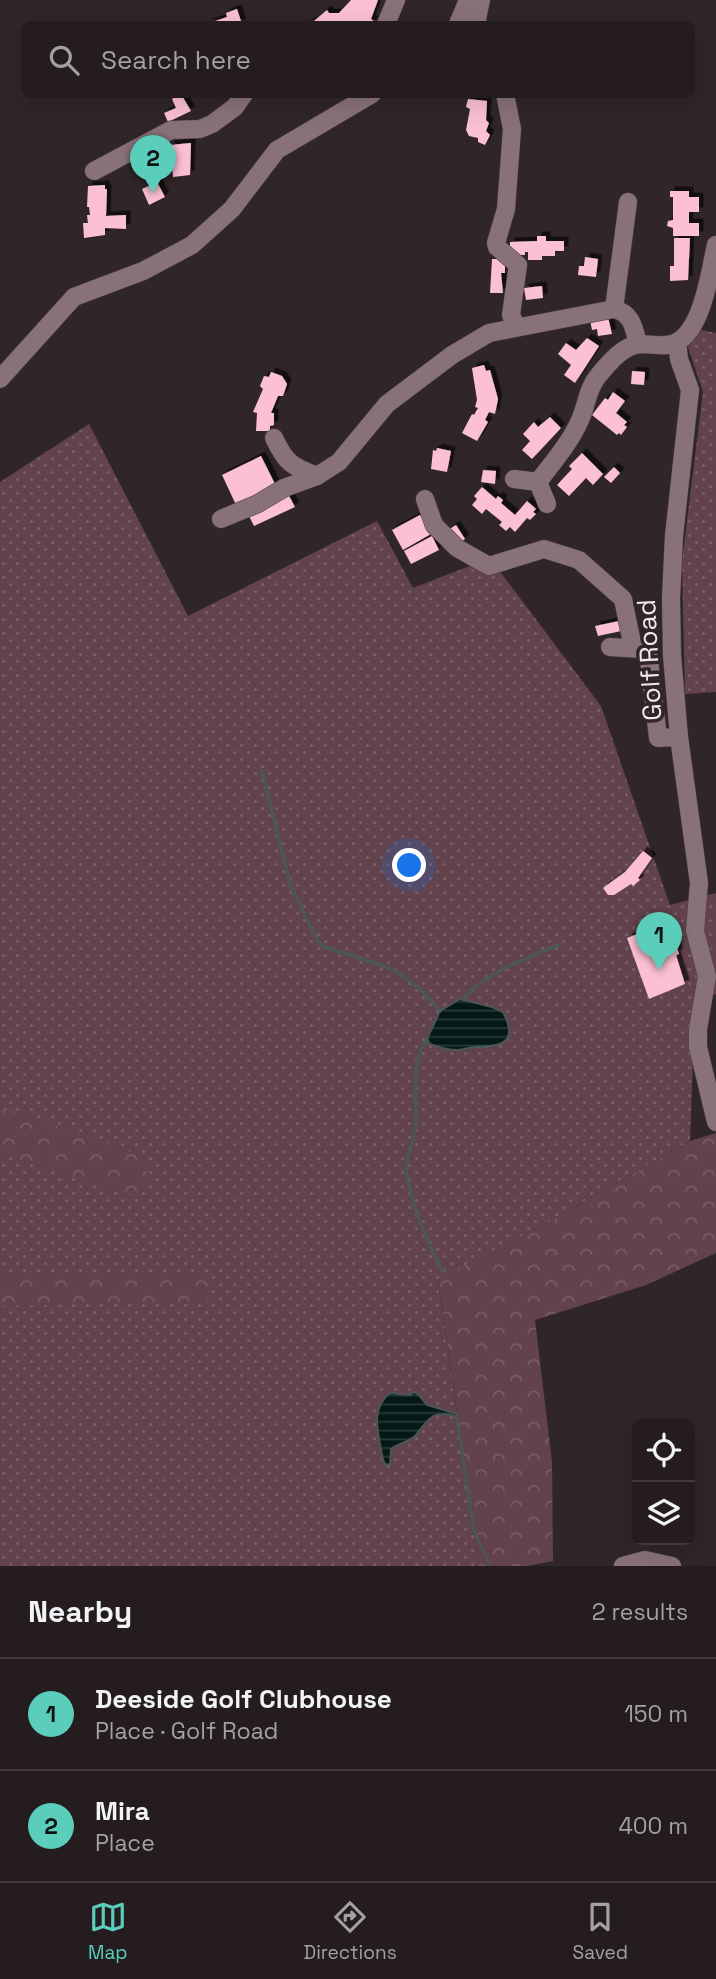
<!DOCTYPE html>
<meta charset="utf-8">
<style>
:root{--surface:#241c1f;--page:#2c2528;--text:#f1f3f6;--muted:#a3a1a4;--line:#413a3d;--accent:#5bcebb}
body{margin:0;font-family:"Space Grotesk",sans-serif;background:var(--page);color:var(--text)}
.controls{position:absolute;right:21px;bottom:21px;display:grid;overflow:hidden;border-radius:10px;box-shadow:0 7px 28px #0002}
.controls button{width:63px;height:63px;display:grid;place-items:center;padding:0;border:0;border-bottom:2px solid var(--line);background:var(--surface);color:var(--text);font:35px sans-serif}
.you{position:absolute;left:410px;top:866px;width:24px;height:24px;margin:-18px;border:5px solid #fff;border-radius:50%;background:#1a73e8;box-shadow:0 0 0 10px #1a73e833}
.badge{display:grid;place-items:center;width:46px;height:46px;border-radius:50%;background:var(--accent);color:#111;font-size:23px;font-weight:700}
.pin{position:absolute;translate:-50% -58px;filter:drop-shadow(0 2px 4px #0008)}
.pin::after{content:'';position:absolute;top:37px;width:24px;height:21px;background:inherit;clip-path:polygon(0 0,100% 0,50% 100%)}
.list{margin:0;padding:0;list-style:none}
h2{display:flex;justify-content:space-between;align-items:center;height:91px;margin:0;padding:0 28px;font-size:30px}
h2 small{font-size:23px;font-weight:400;color:var(--muted)}
.list li{display:grid;grid-template-columns:46px 1fr auto;gap:21px;align-items:center;box-sizing:border-box;height:112px;padding:0 28px;border-top:2px solid var(--line)}
.list b{display:block;font-size:26px;white-space:nowrap}
.list p{margin:0;font-size:23px;white-space:nowrap;color:var(--muted)}
.list em{font-size:23px;font-style:normal;color:var(--muted)}
.icon{flex:none;width:38px;height:38px;fill:none;stroke:currentColor;stroke-width:2;stroke-linecap:round;stroke-linejoin:round}
.map{position:relative;flex:none;width:716px;height:1566px;overflow:hidden}
.search{position:absolute;background:var(--surface);box-shadow:0 7px 28px #0002;left:21px;right:21px;top:21px;height:77px;display:flex;align-items:center;gap:18px;box-sizing:border-box;padding:0 24px;border-radius:10px;color:var(--muted);font-size:26px}
.sheet{height:315px;background:var(--surface)}
nav{display:flex;justify-content:space-around;align-items:center;box-sizing:border-box;height:98px;border-top:2px solid var(--line);background:var(--surface);font-size:19px;color:var(--muted)}
nav a{display:grid;justify-items:center;gap:4px}
nav .on{color:var(--accent)}
.map>svg:first-child{display:block}
</style>
<div class="map">
<svg width="716" height="1566" viewBox="0 0 716 1566">
<defs>
<pattern id="grass-dots" width="8" height="8" patternUnits="userSpaceOnUse" patternTransform="scale(1.75)"><rect width="8" height="8" fill="#62424c"/><path d="M2 2h.1M6 6h.1" fill="none" stroke="#795d66" stroke-width="1.8" stroke-linecap="round"/></pattern>
<pattern id="forest-crowns" width="20" height="18" patternUnits="userSpaceOnUse" patternTransform="scale(1.75)"><rect width="20" height="18" fill="#62424c"/><path d="M2 6a3 3 0 1 1 6 0M12 15a3 3 0 1 1 6 0" fill="none" stroke="#795d66"/></pattern>
<pattern id="water-rules" width="6" height="5" patternUnits="userSpaceOnUse" patternTransform="scale(1.75)"><rect width="6" height="5" fill="#041916"/><path d="M0 2.5h6" fill="none" stroke="#293a38"/></pattern>
<filter id="shadow"><feDropShadow dx="4.5" dy="-4.5" stdDeviation="0" flood-color="#0009"/></filter>
</defs>
<rect width="100%" height="100%" fill="#302629"/>
<!-- grass -->
<g fill="url(#grass-dots)">
<polygon points="701,330 716,333 716,692 685,694 682,561 703,392 688,347"/>
<polygon points="89,424 188,616 377,521 413,588 490,558 601,706 670,905 716,893 716,994 695,1004 690,1141 549,1222 438,1280 479,1566 0,1566 0,482"/>
</g>
<!-- forest -->
<g fill="url(#forest-crowns)">
<path d="M0,1106L140,1155C151,1175 151,1186 128,1195L0,1153Z"/>
<polygon points="716,1133 716,1253 646,1285 535,1320 552,1462 553,1561 527,1566 479,1566 438,1279 549,1222 690,1141"/>
<polygon points="0,1275 205,1275 208,1287 207,1301 0,1306"/>
</g>
<!-- water -->
<g fill="url(#water-rules)" stroke="#4b5756" stroke-width="2">
<path d="M460,999L492,1007L503,1012C519,1043 501,1047 475,1047C469,1047 464,1050 458,1050C450,1050 437,1047 430,1044L427,1039L440,1011Z"/>
<path d="M414,1392L418,1394L427,1405L457,1414L474,1529L490,1566L473,1529L456,1416C431,1410 429,1419 416,1435C410,1442 398,1443 391,1449L390,1465L385,1464L383,1460C380,1439 368,1409 390,1393L410,1395Z"/>
</g>
<g fill="none" stroke-linecap="round" stroke-linejoin="round">
<!-- stream -->
<g stroke="#4b5756" stroke-width="3.5">
<path d="M262,771L291,887L318,941L324,947C374,963 406,966 440,1011"/>
<path d="M463,999C487,971 527,959 560,944"/>
<path d="M427,1039C409,1062 418,1103 415,1129C413,1144 404,1161 407,1176C414,1210 427,1242 443,1272"/>
</g>
</g>
<!-- building -->
<g fill="#fbc0d2" filter="url(#shadow)">
<polygon points="351,0 378,0 371,19 374,21 371,24 304,24 314,21 327,10 329,13 339,13"/>
<polygon points="237,9 242,24 206,24 227,17 226,13"/>
<polygon points="181,94 191,111 168,122 164,113 176,108 172,99"/>
<polygon points="468,99 487,101 486,120 489,123 486,131 490,135 485,145 478,142 478,138 469,136 466,130 470,109 466,107"/>
<polygon points="191,143 190,175 173,177 170,145"/>
<polygon points="157,182 165,197 149,205 142,189"/>
<polygon points="105,185 105,189 107,189 106,216 126,215 126,229 105,228 105,235 84,238 83,223 88,223 87,215 90,215 89,207 87,207 88,186"/>
<polygon points="670,191 689,191 689,197 699,197 699,212 689,212 689,223 699,223 699,236 673,236 673,228 667,226 668,221 673,220 673,197 670,197"/>
<polygon points="537,236 546,236 546,241 564,241 564,251 555,251 555,256 542,256 542,260 528,260 528,252 525,252 525,255 516,255 510,252 510,242 537,241"/>
<polygon points="674,238 690,238 688,280 670,281 670,266 674,266"/>
<polygon points="585,257 598,259 596,277 578,275 579,266 584,266"/>
<polygon points="492,259 505,259 505,273 501,273 503,293 490,293"/>
<polygon points="542,286 543,298 526,300 524,288"/>
<polygon points="608,317 612,334 598,336 597,329 592,330 590,320"/>
<polygon points="587,338 599,346 575,383 564,375 571,365 558,354 566,343 576,350"/>
<polygon points="484,365 486,371 490,370 498,399 495,414 489,412 485,420 488,422 477,441 462,433 472,414 474,415 478,408 475,407 477,400 472,368"/>
<polygon points="632,371 645,372 644,385 631,384"/>
<polygon points="271,372 282,376 287,384 283,396 278,396 271,413 274,413 274,425 270,426 270,431 256,431 257,413 253,412 263,389 260,386 264,376 269,377"/>
<polygon points="613,392 625,401 616,413 627,422 624,425 627,427 621,435 619,433 617,435 592,415 605,398 608,400"/>
<polygon points="550,417 561,428 532,459 522,450 530,441 523,434 534,422 538,427"/>
<polygon points="437,448 451,451 447,472 431,469 433,450 436,451"/>
<polygon points="582,453 603,474 593,485 586,478 569,496 557,485 572,469 569,466"/>
<polygon points="261,456 277,488 237,507 222,475"/>
<polygon points="614,467 620,473 611,483 604,477"/>
<polygon points="483,470 496,471 495,484 481,482"/>
<polygon points="482,487 496,499 498,496 503,500 501,503 515,515 527,501 536,509 533,512 536,514 530,520 527,518 515,532 510,527 506,531 499,525 502,522 486,509 482,514 472,505 477,499 474,496"/>
<polygon points="288,494 295,507 254,526 248,514"/>
<polygon points="420,515 431,534 403,550 392,530"/>
<polygon points="456,525 465,539 458,544 448,530"/>
<polygon points="432,536 439,550 411,564 404,551"/>
<polygon points="624,620 626,630 598,636 595,626"/>
<polygon points="643,851 652,858 638,878 640,880 633,886 631,884 614,895 608,895 603,888 625,872"/>
<polygon points="666,923 669,935 673,934 679,954 676,955 685,984 649,999 627,938"/>
</g>
<g fill="none" stroke-linecap="round" stroke-linejoin="round">
<defs>
<g id="minor">
<polyline points="386,24 396,0"/>
<polyline points="458,24 468,0"/>
<polyline points="478,24 477,19 481,0"/>
<polyline points="505,94 512,129 506,209 496,243 497,247 518,265 511,315 516,326"/>
<polyline points="94,171 171,130 200,129 212,124 235,107 244,94"/>
<polyline points="614,309 628,202"/>
<polyline points="677,342 679,359 690,390 674,536 671,598 672,655 679,737 699,883 695,931 707,976 698,1029 698,1047 716,1122"/>
<polyline points="0,379 74,297 143,271 192,245 232,209 277,150 372,94"/>
<path d="M274,438C286,463 291,466 317,476"/>
<polyline points="514,479 538,482 547,504"/>
<path d="M538,482C553,462 570,443 580,420C587,405 587,389 598,376C609,363 622,346 640,344C652,344 666,348 677,342C703,328 710,271 716,245"/>
<polyline points="425,499 434,525 457,548 489,566 544,549 579,560 623,599 633,648"/>
<path d="M221,519L257,504L284,488L317,476L339,462L387,404L452,355L489,333L614,309C632,313 634,328 638,344"/>
<polyline points="610,647 641,649"/>
<polyline points="648,651 658,738 679,737"/>
<polyline points="623,1566 645,1560 672,1566"/>
</g>
</defs>
<!-- minor casing -->
<use href="#minor" stroke="#4b4144" stroke-width="19"/>
<!-- minor -->
<use href="#minor" stroke="#897179" stroke-width="18"/>
</g>
<g text-anchor="middle" stroke-width="7" stroke-linejoin="round" paint-order="stroke">
<!-- street labels -->
<g font-size="26" fill="#f0e9eb" stroke="#302629">
<text transform="translate(649 660) rotate(-93)" y="9">Golf Road</text>
</g>
</g>
</svg>
<div class="controls">
<button><svg class="icon" aria-label="locate" viewBox="0 0 24 24"><circle cx="12" cy="12" r="6"/><path d="M12 2v4M12 18v4M2 12h4M18 12h4"/></svg></button>
<button><svg class="icon" aria-label="layers" viewBox="0 0 24 24"><path d="M12 4l9 5-9 5-9-5zM3 14l9 5 9-5"/></svg></button>
</div>
<div class="you"></div>
<div class="pin badge" style="left:659px;top:970px">1</div>
<div class="pin badge" style="left:153px;top:193px">2</div>
<div class="search"><svg class="icon" aria-label="search" viewBox="0 0 24 24"><circle cx="10" cy="10" r="6"/><path d="M15 15l6 6"/></svg>Search here</div>
</div>
<section class="sheet">
<h2>Nearby<small>2 results</small></h2>
<ul class="list">
<li><span class="badge">1</span><div><b>Deeside Golf Clubhouse</b><p>Place · Golf Road</p></div><em>150 m</em></li>
<li><span class="badge">2</span><div><b>Mira</b><p>Place</p></div><em>400 m</em></li>
</ul>
</section>
<nav>
<a class="on"><svg class="icon" aria-label="map" viewBox="0 0 24 24"><path d="M3 6l6-2 6 2 6-2v14l-6 2-6-2-6 2zM9 4v14M15 6v14"/></svg>Map</a>
<a><svg class="icon" aria-label="directions" viewBox="0 0 24 24"><path d="M12 3l9 9-9 9-9-9zM9 14v-3h6M13 9l2 2-2 2"/></svg>Directions</a>
<a><svg class="icon" aria-label="saved" viewBox="0 0 24 24"><path d="M7 4h10v16l-5-4-5 4z"/></svg>Saved</a>
</nav>
